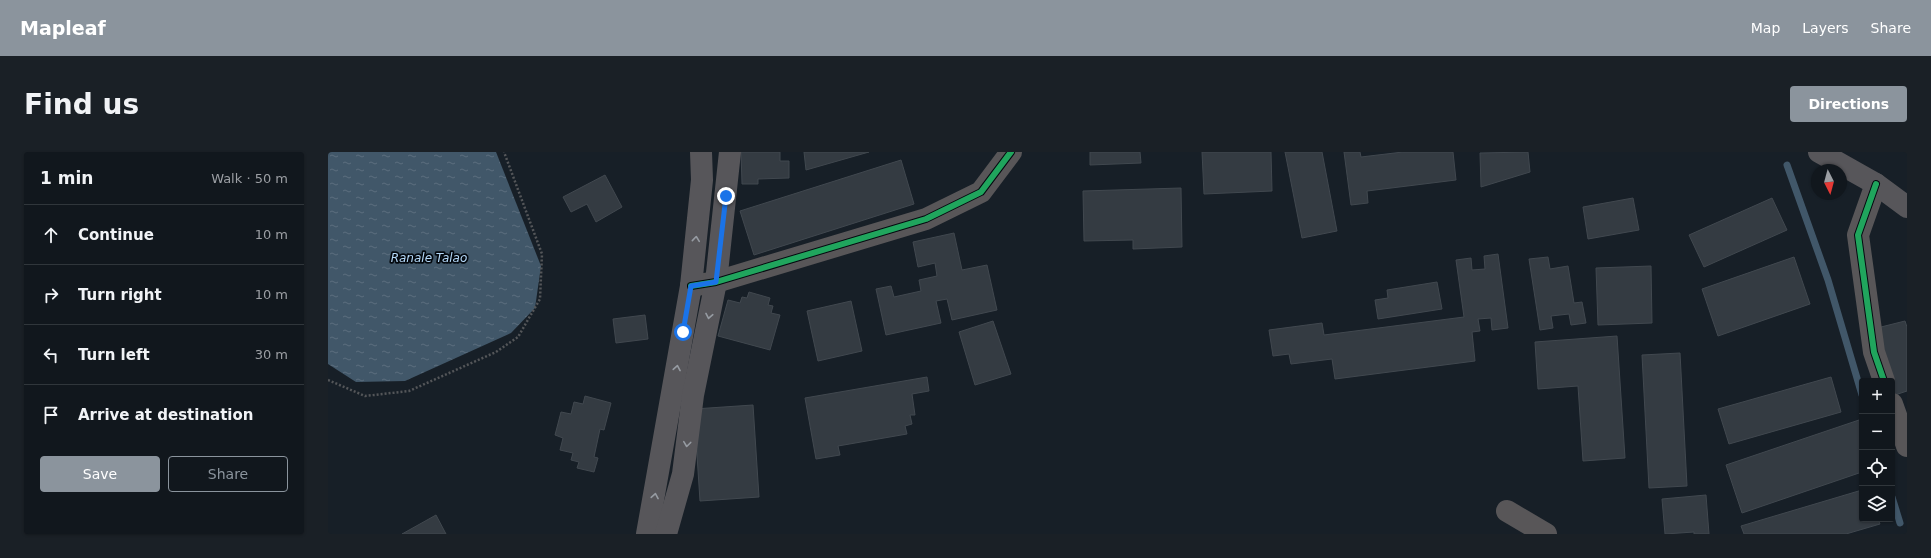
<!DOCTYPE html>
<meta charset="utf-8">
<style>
:root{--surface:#11171d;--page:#1a2026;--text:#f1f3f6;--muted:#9c9fa4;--line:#30363b;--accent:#8b949d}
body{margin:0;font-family:"DejaVu Sans",sans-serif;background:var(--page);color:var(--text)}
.controls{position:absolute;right:12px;bottom:12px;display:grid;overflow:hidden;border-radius:4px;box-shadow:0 1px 3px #0004}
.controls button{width:36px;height:36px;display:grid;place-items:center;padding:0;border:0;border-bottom:1px solid var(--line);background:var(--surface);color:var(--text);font:20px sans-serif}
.compass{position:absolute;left:1483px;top:12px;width:36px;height:36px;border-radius:50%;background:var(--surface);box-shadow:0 1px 3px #0004;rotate:174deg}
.stop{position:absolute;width:12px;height:12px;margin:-9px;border:3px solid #1a73e8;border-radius:50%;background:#fff}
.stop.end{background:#1a73e8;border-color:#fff;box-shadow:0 1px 4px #0008}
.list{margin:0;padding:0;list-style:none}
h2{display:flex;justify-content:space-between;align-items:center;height:52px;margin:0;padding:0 16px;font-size:17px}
h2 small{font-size:13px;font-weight:400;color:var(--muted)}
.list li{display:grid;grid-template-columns:26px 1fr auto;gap:12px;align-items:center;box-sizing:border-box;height:60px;padding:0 16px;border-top:1px solid var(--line)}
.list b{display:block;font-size:15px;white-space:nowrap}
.list em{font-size:13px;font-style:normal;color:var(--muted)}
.actions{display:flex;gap:8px;padding:12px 16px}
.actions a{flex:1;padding:9px 0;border:1px solid var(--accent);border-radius:4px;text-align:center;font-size:14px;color:var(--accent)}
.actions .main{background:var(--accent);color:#fff}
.icon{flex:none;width:22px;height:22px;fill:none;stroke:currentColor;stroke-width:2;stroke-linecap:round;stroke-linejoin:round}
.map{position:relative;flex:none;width:1579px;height:382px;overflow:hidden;border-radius:4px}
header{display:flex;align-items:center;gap:24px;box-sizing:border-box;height:56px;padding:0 20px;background:var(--accent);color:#fff}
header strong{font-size:19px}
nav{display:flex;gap:22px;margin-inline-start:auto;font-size:14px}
.intro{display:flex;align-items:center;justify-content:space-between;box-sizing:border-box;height:96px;padding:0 24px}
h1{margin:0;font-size:28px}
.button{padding:10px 18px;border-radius:4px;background:var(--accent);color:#fff;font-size:14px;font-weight:700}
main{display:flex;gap:24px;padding:0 24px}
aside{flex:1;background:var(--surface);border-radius:4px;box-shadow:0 1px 3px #0004}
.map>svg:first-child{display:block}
</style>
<header>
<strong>Mapleaf</strong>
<nav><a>Map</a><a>Layers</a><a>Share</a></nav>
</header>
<div class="intro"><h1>Find us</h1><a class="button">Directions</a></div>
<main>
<aside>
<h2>1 min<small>Walk · 50 m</small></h2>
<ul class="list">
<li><svg class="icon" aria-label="ahead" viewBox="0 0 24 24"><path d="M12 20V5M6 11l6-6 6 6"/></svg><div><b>Continue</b></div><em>10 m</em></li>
<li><svg class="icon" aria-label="right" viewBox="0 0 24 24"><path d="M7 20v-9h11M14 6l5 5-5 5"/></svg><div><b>Turn right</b></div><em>10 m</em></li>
<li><svg class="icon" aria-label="left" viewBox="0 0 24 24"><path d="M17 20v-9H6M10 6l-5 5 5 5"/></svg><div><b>Turn left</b></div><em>30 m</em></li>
<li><svg class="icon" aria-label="arrive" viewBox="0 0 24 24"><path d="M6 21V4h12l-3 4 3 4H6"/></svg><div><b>Arrive at destination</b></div></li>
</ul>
<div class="actions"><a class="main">Save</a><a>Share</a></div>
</aside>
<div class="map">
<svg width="1579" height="382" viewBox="0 0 1579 382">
<defs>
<pattern id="water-ripples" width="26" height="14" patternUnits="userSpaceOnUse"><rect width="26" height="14" fill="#415769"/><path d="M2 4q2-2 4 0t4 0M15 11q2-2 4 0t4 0" fill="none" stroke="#5b6e7e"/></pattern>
</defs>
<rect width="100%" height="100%" fill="#171f27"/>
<!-- water -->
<polygon fill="url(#water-ripples)" points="0,0 168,0 213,114 207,156 183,181 77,229 28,230 0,212"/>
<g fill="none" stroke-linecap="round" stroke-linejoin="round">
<!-- stream -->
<g stroke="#415769" stroke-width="7">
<polyline points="1459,13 1500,128 1534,243"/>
<polyline points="1564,345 1572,371"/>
</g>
</g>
<!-- building -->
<g fill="#343b42" stroke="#41484f">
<polygon points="413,0 452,0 452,9 461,9 461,26 430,27 430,32 414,32"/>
<polygon points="476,0 541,0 478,18"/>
<polygon points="762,0 812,0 813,11 762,13"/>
<polygon points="874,0 943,0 944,39 876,42"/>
<polygon points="957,0 994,0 1009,79 974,86"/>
<polygon points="1016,0 1032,0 1033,5 1075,0 1125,0 1128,28 1039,39 1040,51 1023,53"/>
<polygon points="1200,0 1202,20 1153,35 1152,1"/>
<polygon points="573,8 586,52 426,103 412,59"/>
<polygon points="277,23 294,55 268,70 259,52 243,60 235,45"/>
<polygon points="853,36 854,95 805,97 805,88 756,89 755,39"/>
<polygon points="1305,46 1311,78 1260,87 1255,55"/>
<polygon points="1444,46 1459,78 1376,115 1361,83"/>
<polygon points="626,81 634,118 659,113 669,158 624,168 619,147 608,149 613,171 558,183 548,137 563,134 566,145 593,139 591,128 609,124 607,111 590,115 585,90"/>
<polygon points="1170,102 1180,176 1164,178 1163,166 1150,167 1152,179 1144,180 1147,209 1007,227 1004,207 963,212 961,202 945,204 941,178 994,171 996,183 1136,165 1128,108 1143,106 1144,118 1157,117 1156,104"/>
<polygon points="1220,105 1222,117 1240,114 1246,151 1254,150 1258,171 1243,173 1241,162 1223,164 1225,176 1212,178 1201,107"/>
<polygon points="1466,105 1482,152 1390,184 1374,137"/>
<polygon points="1323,114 1324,171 1270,173 1268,116"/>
<polygon points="1109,130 1114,157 1050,167 1047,148 1060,146 1059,138"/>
<polygon points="421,140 442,146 440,153 445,154 443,161 452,163 442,198 390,184 400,148 412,151 414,145 419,146"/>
<polygon points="523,149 534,199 490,209 479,159"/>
<polygon points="317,163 320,187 288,191 285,167"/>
<polygon points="665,169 683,222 647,233 631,180"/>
<polygon points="1577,169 1579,175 1579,239 1567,243 1549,176"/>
<polygon points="1289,184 1297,306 1255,309 1250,234 1210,237 1207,190"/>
<polygon points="1352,201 1359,334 1321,336 1314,203"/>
<polygon points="599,225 601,239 584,242 587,263 582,263 584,272 577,274 579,282 510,294 512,303 488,307 477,246"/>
<polygon points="1503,225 1513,260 1401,292 1390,257"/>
<polygon points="257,244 283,251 276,278 272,277 266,305 270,306 266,320 249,316 251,310 243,308 245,301 232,298 235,286 227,283 233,260 243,262 246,250 255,252"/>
<polygon points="425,253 431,345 372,349 366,257"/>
<polygon points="1531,268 1534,276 1534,320 1414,361 1398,313"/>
<polygon points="1534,338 1534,367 1550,367 1552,372 1518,382 1416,382 1413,374"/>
<polygon points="1378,343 1381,382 1366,382 1366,380 1337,382 1334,347"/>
<polygon points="108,363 118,382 74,382"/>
</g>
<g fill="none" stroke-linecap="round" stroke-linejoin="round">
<!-- path -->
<polyline stroke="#545659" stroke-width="2.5" stroke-dasharray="2 2" stroke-linecap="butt" points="0,228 37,244 81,239 168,200 190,185 212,147 214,102 176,0"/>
<!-- minor -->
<g stroke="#585658" stroke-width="22">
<polyline points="1548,32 1530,83 1546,200 1556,229"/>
<polyline points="363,134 388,130 598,67 653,40 683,0"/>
<polyline points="1564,252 1579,294"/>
<polyline points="1179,359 1218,382"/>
</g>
<!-- major -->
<g stroke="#57565a" stroke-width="22">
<polyline points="1491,0 1548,32 1579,55"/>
<polyline points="319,382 363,134 374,28 373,0"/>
<polyline points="338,382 355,322 365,243 388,130 402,0"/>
</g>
<defs>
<g id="cycleway">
<polyline points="1548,32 1530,83 1546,200 1556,229"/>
<polyline points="363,134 388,130 598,67 653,40 683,0"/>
</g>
</defs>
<!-- cycleway casing -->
<use href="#cycleway" stroke="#04090f" stroke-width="8"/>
<!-- cycleway -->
<use href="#cycleway" stroke="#20a55d" stroke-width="6"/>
</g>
<!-- one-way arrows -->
<defs><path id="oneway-chevron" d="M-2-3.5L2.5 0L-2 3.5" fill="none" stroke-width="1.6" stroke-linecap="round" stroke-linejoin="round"/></defs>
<g stroke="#969ba2">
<use href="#oneway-chevron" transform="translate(368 87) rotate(-84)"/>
<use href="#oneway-chevron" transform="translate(381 164) rotate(101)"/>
<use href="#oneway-chevron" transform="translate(349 216) rotate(-80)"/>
<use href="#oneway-chevron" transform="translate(359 292) rotate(97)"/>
<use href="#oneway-chevron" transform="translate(327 344) rotate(-80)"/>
</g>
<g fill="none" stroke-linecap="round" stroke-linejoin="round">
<!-- route -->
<polyline stroke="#1a73e8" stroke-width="5" points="355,180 363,134 388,130 398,44"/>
</g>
<g text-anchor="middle" stroke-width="3.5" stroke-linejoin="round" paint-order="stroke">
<!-- water labels -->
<g font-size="12" font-style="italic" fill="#b5d9f9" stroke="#04090f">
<text x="101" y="110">Ranale Talao</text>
</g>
</g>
</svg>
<div class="controls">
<button>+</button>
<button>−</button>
<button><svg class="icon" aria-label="locate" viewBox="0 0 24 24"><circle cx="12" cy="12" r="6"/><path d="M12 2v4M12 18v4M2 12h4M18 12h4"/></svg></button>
<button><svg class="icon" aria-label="layers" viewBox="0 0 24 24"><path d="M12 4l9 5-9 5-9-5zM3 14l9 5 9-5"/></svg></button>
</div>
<svg class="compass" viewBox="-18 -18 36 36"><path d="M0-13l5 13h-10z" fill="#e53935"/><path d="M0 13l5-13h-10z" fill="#9c9fa4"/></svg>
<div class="stop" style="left:355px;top:180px"></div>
<div class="stop end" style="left:398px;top:44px"></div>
</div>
</main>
